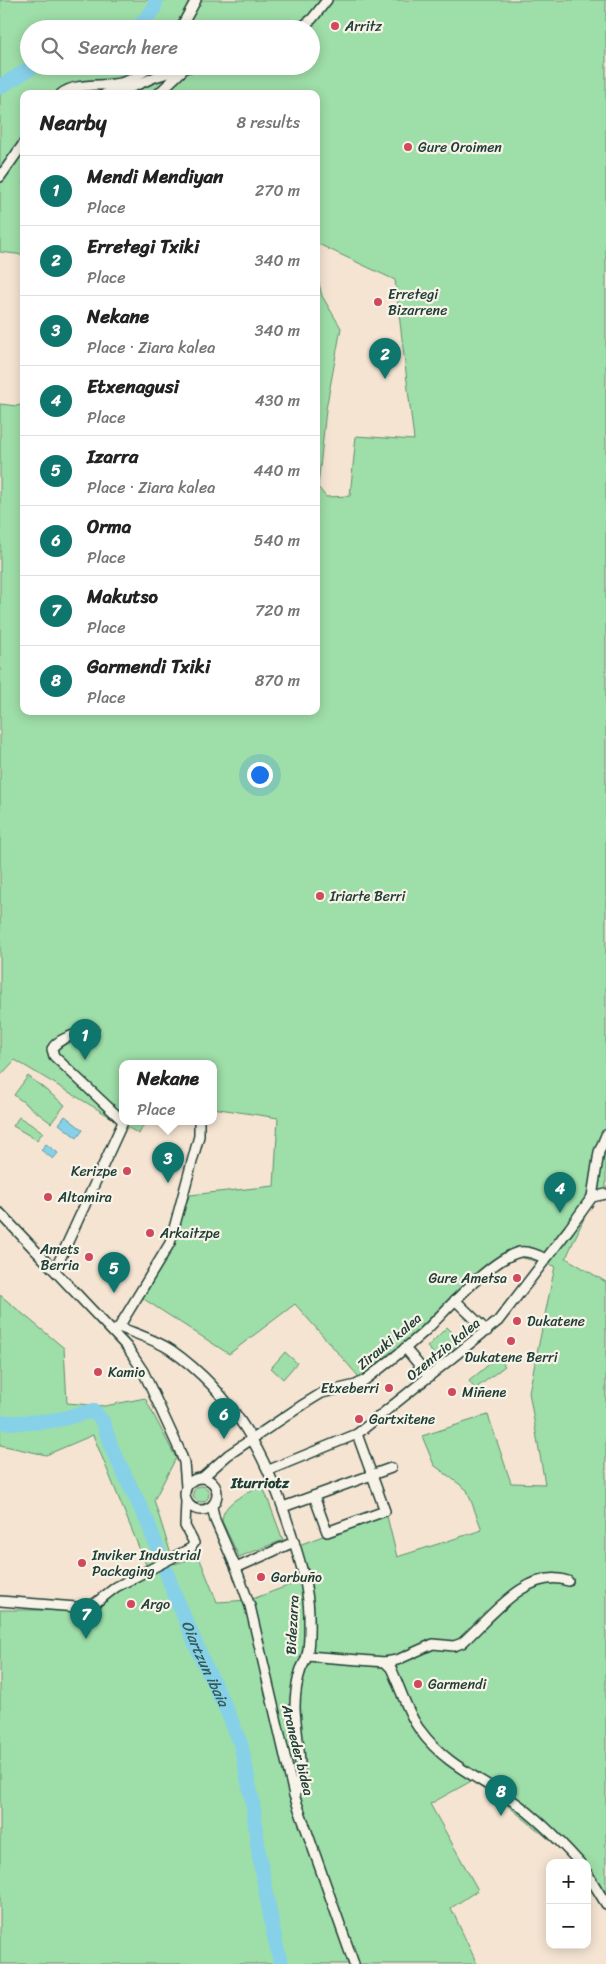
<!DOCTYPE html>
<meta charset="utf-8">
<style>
:root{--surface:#fff;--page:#f2f2f2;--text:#222;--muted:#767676;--line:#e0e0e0;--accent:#0f766e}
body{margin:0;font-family:Sriracha,sans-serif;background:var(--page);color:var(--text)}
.controls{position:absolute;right:15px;bottom:15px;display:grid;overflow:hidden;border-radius:10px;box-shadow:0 2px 12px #0003}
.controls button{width:45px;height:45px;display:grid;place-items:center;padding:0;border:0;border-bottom:1px solid var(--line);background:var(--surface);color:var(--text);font:25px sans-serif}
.you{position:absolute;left:259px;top:774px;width:18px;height:18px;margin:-12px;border:4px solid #fff;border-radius:50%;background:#1a73e8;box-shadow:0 0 0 8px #1a73e833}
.badge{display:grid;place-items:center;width:32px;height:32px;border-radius:50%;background:var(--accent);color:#fff;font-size:16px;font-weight:700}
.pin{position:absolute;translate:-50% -41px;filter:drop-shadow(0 1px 2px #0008)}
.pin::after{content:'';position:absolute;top:26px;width:18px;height:15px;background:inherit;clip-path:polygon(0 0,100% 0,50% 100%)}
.popup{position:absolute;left:119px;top:1060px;width:98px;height:65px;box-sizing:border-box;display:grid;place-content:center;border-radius:10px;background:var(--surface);filter:drop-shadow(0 1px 4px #0005);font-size:16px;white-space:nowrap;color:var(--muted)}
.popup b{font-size:19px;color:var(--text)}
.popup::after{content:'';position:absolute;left:50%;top:100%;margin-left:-10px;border:10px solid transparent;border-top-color:var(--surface)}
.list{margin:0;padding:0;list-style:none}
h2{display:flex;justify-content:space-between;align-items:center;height:65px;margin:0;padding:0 20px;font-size:21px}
h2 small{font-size:16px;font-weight:400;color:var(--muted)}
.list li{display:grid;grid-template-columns:32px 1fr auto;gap:15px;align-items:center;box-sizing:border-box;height:70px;padding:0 20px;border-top:1px solid var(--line)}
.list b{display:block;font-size:19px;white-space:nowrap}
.list p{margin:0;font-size:16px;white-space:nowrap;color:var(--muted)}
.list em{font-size:16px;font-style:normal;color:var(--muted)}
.icon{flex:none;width:28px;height:28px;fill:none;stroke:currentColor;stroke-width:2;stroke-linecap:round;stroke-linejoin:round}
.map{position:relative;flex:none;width:606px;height:1964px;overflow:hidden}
.search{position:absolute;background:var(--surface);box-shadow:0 2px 12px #0003;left:20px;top:20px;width:300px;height:55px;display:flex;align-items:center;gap:12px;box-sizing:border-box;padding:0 18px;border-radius:28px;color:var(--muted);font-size:19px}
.panel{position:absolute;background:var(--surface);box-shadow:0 2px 12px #0003;left:20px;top:90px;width:300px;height:625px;border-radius:10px}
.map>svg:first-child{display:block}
</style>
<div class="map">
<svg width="606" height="1964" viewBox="0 0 606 1964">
<rect width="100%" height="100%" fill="#f5e4d2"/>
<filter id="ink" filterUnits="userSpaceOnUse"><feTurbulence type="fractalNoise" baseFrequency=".02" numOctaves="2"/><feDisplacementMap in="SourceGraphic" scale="10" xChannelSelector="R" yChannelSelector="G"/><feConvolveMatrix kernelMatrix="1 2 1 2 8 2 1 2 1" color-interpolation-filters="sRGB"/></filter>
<g filter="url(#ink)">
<!-- green -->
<g fill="#9edea8" stroke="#5e8e6e" fill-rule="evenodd">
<path d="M0,0H606V1197L591,1203L566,1258L606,1282V1911L587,1879V1863H578L475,1779L430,1804L478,1890L451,1908L477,1964H0V1610H88L149,1572L93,1435L46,1455L0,1445V1295L64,1348L67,1403L105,1406L145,1398L176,1458L154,1500L174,1564L199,1557L217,1602L250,1600L311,1577L299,1545L386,1512L397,1557L482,1530L467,1490L434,1465L422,1436L488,1415L511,1483L545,1484L529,1392L555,1266L503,1253L436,1319L359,1377L295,1304L229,1354L139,1296L190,1195L274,1186L278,1118L213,1108V1064H123V1122H145L139,1134L15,1060L0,1076V404L17,406L24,404V711H316V270L322,296L341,328L326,409L318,487L326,497L350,496L356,436L414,440L395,280L316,243V94H24V255L0,252ZM29,29H311V66H29Z"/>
<polygon points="28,1076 65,1105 51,1123 14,1095"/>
<polygon points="19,1117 43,1132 37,1140 13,1126"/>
<polygon points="447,1327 465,1345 442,1362 427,1347"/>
<polygon points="285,1352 297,1363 283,1379 271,1368"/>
<polygon points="498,1357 505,1366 475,1389 469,1381"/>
<circle cx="201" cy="1494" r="8"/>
<path d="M255,1488L264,1489L283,1540L239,1557L222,1521C223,1503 241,1497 255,1488Z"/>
</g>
<!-- water -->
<g fill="#87d1e8" stroke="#5d96a0">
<polygon points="65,1116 83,1130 77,1138 59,1124"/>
<polygon points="46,1144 58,1153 53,1159 41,1150"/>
</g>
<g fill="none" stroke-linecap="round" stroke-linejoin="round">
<!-- river -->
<g stroke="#87d1e8" stroke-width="15">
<polyline points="137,29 154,9 156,0"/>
<polyline points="0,87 34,66"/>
<path id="s1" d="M0,1422C18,1423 37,1423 55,1420C68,1418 80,1413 94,1411L103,1422L112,1449L148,1523L174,1593L202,1659L229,1715L241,1745L253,1805L259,1855L275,1940L281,1964"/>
</g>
<defs>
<g id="minor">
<polyline points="180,29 196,0"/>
<polyline points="299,29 312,19 327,0"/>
<path d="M61,94C75,82 102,87 120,83C132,80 142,74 151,66"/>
<polyline points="105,94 130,88 155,77 187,67 235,66"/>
<polyline points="158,94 183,70"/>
<polyline points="0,177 24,143"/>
<path d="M94,1029C82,1033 58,1037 52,1049L54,1056L123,1121"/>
<polyline points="592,1197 606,1194"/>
<polyline points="0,1213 127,1347 143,1371 179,1449 184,1462 186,1487"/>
<polyline points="55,1270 123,1122"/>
<polyline points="455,1300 487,1331"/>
<polyline points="119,1327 170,1243 199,1136 199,1122"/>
<path d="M114,1331L119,1327C136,1334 156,1340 171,1350C235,1395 267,1457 290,1529C299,1558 308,1584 309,1614C309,1627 310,1643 307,1655C306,1660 303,1665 301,1669C297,1681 295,1694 295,1707C295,1730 307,1778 294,1795"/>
<polyline points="405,1348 429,1377"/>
<polyline points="269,1470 357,1434 498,1321 569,1229 592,1197 599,1152 606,1135"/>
<circle cx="201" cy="1494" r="16"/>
<path d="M202,1478L228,1455L304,1404L322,1393L356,1385L365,1380C385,1365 405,1349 424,1332C446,1311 491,1258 520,1252C529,1251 538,1255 545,1259"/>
<polyline points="314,1496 327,1532 385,1511 357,1434"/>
<polyline points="212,1507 215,1520 236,1568 250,1606 294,1795 354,1964"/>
<polyline points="283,1507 391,1468"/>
<polyline points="236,1568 294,1542"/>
<polyline points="0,1601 89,1608 116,1587 191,1548 194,1543 185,1526 186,1501"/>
<path d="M307,1656L385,1662L391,1668C400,1687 408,1715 420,1730C446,1766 479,1777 513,1801C538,1818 560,1841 580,1863"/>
<path d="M385,1662L397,1660L433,1644L454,1646L462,1643C489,1619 528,1566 568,1581"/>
<polyline points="587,1873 606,1904"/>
</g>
</defs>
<!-- minor casing -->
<use href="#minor" stroke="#1f3d34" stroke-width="12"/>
<!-- minor -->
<use href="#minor" stroke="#f7f3e8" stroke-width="9"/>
</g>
</g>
<!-- markers -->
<g fill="#d1495b" stroke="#f7f3e8" stroke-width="2">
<circle cx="335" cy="26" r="5"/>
<circle cx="408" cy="147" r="5"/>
<circle cx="378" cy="302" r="5"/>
<circle cx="320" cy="896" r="5"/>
<circle cx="127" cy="1171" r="5"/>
<circle cx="48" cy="1197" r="5"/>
<circle cx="150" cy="1233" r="5"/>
<circle cx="89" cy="1257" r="5"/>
<circle cx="517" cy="1278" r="5"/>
<circle cx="517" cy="1321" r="5"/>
<circle cx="511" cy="1341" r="5"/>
<circle cx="98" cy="1372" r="5"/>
<circle cx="389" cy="1388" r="5"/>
<circle cx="452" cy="1392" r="5"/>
<circle cx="359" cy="1419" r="5"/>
<circle cx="82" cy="1563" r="5"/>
<circle cx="261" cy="1577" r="5"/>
<circle cx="131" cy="1604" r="5"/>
<circle cx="418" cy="1684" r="5"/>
</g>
<g text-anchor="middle" stroke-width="4.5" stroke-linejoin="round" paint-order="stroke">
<!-- poi labels -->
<g font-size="14" fill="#1f3d34" stroke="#f7f3e8" text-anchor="start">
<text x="345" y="31">Arritz</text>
<text x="418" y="152">Gure Oroimen</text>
<text x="388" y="299">Erretegi<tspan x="388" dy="16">Bizarrene</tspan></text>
<text x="330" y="901">Iriarte Berri</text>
<text x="117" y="1176" text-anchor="end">Kerizpe</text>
<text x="58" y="1202">Altamira</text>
<text x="160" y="1238">Arkaitzpe</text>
<text x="79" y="1254" text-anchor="end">Amets<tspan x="79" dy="16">Berria</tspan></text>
<text x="507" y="1283" text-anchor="end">Gure Ametsa</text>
<text x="527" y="1326">Dukatene</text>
<text x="511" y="1362" text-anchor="middle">Dukatene Berri</text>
<text x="108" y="1377">Kamio</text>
<text x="379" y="1393" text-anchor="end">Etxeberri</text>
<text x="462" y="1397">Miñene</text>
<text x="369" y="1424">Gartxitene</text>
<text x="92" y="1560">Inviker Industrial<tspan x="92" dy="16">Packaging</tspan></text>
<text x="271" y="1582">Garbuño</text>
<text x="141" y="1609">Argo</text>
<text x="428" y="1689">Garmendi</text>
</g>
<!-- street labels -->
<g font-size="14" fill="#1f3d34" stroke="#f7f3e8">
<text transform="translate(389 1341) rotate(-40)" y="5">Zirauki kalea</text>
<text transform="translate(443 1349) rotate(-39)" y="5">Ozentzio kalea</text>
<text transform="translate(292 1625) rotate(-87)" y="5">Bidezarra</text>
<text transform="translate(298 1750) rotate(76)" y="5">Araneder bidea</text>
</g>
<!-- neighbourhood labels -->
<g font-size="15" font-weight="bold" fill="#1f3d34" stroke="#f7f3e8">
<text x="260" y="1488">Iturriotz</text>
</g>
<!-- water labels -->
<g font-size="15" font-style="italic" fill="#345b58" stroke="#f7f3e8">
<text dy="5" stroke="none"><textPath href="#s1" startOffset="372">Oiartzun ibaia</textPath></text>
</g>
</g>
</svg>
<div class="controls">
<button>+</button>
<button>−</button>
</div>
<div class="you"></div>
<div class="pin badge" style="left:85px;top:1060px">1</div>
<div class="pin badge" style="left:385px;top:379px">2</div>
<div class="pin badge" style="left:168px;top:1183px">3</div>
<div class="popup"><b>Nekane</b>Place</div>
<div class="pin badge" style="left:560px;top:1213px">4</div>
<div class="pin badge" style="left:114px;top:1293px">5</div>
<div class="pin badge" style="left:224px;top:1439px">6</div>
<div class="pin badge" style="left:86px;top:1639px">7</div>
<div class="pin badge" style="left:501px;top:1816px">8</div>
<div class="search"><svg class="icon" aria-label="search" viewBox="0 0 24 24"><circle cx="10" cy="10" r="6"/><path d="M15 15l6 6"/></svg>Search here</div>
<section class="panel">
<h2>Nearby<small>8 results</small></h2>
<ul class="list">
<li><span class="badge">1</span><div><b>Mendi Mendiyan</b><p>Place</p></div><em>270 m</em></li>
<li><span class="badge">2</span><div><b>Erretegi Txiki</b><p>Place</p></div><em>340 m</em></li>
<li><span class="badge">3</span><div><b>Nekane</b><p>Place · Ziara kalea</p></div><em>340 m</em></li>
<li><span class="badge">4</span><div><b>Etxenagusi</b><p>Place</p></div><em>430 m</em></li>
<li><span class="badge">5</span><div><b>Izarra</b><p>Place · Ziara kalea</p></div><em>440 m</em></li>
<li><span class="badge">6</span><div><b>Orma</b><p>Place</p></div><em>540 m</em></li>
<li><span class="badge">7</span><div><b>Makutso</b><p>Place</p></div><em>720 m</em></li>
<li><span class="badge">8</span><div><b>Garmendi Txiki</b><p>Place</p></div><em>870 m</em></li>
</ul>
</section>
</div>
